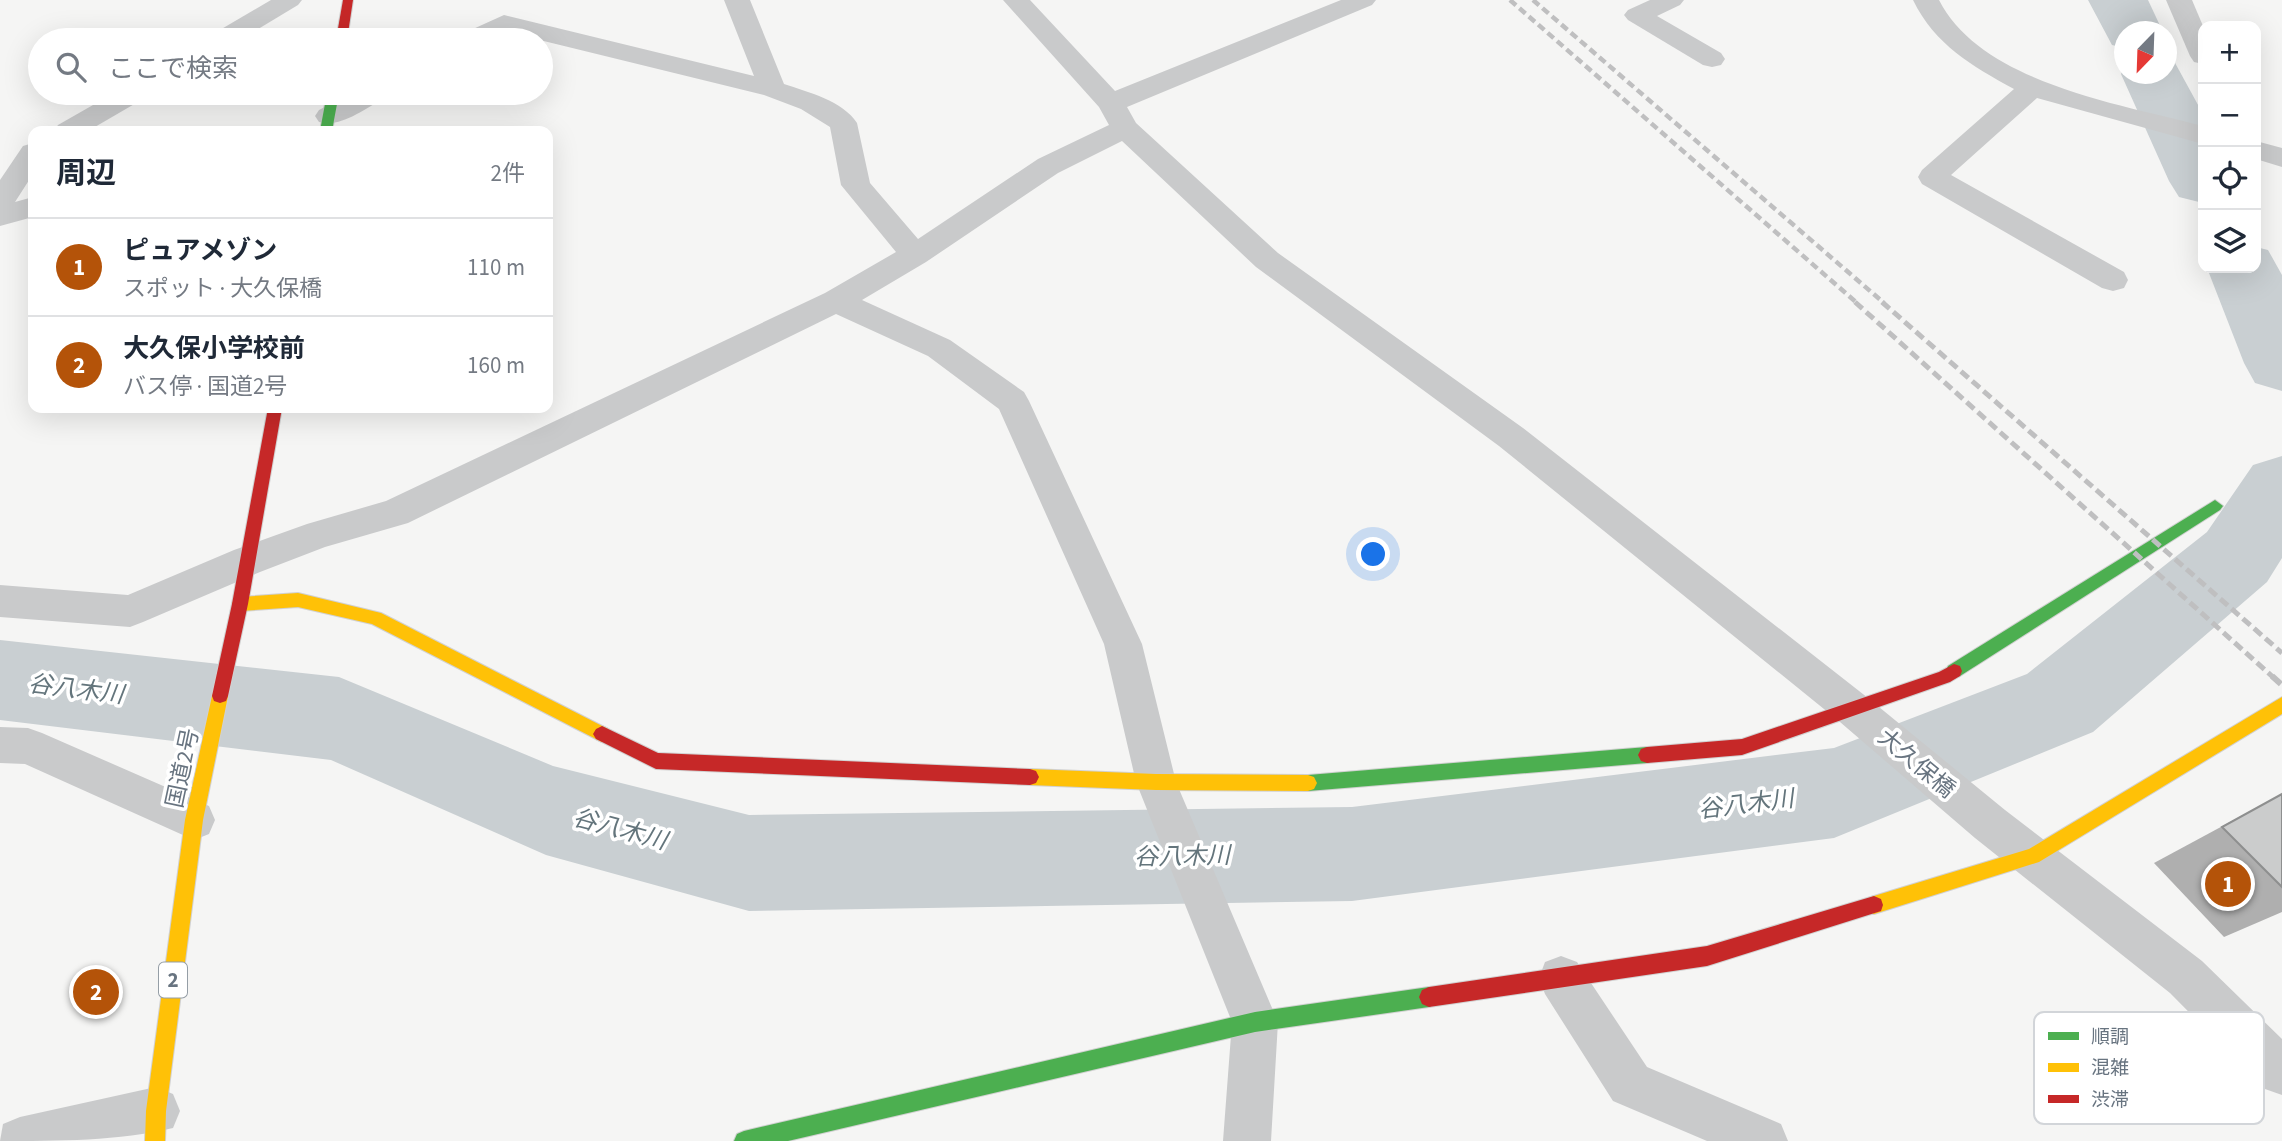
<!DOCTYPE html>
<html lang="ja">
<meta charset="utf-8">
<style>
:root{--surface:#fff;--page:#f2f2f3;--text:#1f2937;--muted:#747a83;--line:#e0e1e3;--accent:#b45309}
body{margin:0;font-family:"Source Sans 3","Noto Sans JP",sans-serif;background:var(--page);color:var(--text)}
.controls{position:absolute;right:21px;top:21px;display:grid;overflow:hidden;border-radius:14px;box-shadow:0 7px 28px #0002}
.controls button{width:63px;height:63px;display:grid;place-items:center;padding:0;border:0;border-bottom:2px solid var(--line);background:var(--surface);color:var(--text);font:35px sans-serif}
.compass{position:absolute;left:2114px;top:21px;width:63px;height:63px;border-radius:50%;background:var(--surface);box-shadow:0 7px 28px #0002;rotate:203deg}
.you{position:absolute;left:1374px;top:555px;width:24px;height:24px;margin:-18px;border:5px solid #fff;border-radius:50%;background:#1a73e8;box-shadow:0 0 0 10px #1a73e833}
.badge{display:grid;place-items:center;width:46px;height:46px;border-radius:50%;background:var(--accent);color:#fff;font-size:23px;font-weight:700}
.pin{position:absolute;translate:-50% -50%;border:4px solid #fff;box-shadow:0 2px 7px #0006}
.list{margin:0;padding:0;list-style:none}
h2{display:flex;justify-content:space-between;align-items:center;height:91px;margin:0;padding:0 28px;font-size:30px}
h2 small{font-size:23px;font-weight:400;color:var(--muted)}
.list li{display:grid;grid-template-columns:46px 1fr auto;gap:21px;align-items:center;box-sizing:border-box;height:98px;padding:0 28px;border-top:2px solid var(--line)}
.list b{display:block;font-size:26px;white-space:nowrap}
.list p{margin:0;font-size:23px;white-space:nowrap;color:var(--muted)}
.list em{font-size:23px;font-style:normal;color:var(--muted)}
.icon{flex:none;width:38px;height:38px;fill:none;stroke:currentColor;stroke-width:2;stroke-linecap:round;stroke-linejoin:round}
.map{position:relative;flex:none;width:2282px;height:1141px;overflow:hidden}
.search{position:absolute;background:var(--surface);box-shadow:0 7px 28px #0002;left:28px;top:28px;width:525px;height:77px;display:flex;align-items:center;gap:18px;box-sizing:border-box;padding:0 24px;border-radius:38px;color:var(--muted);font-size:26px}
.panel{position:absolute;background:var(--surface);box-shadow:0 7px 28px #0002;left:28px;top:126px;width:525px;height:287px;border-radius:14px}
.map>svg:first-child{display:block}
</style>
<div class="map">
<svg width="2282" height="1141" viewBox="0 0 2282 1141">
<rect width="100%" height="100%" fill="#f5f5f4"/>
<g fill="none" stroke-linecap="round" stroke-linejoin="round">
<!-- river -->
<g fill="#c9cfd2" fill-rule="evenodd">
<polygon points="2088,0 2148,0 2163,32 2124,32 2124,48 2112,45"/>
<polygon points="2166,59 2174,61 2203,114 2203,203 2179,197 2169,181 2121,74 2124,68 2124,74 2166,74"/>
<polygon points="2256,247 2268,250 2282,275 2282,391 2255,383 2244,363 2207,268 2256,268"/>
<polygon points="2282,456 2282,558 2267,582 2093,732 1834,838 1352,901 749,911 546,855 331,760 0,720 0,640 339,677 553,766 749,815 1352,807 1834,748 2027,674 2207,532 2253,465"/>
</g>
<defs>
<g id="fast">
<polygon points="327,93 339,93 332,131 320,131"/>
<polygon points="2215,500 2223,506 2220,510 1960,676 1954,678 1948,676 1946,671 1948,666"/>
<polygon points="1647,747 1653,749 1656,755 1653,761 1647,763 1308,791 1302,789 1299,783 1302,777 1308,775"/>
<polygon points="1429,987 1436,990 1439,997 1436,1004 1429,1007 1255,1032 788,1141 734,1141 737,1134 744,1131 1255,1012"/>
</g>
<g id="slow">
<polygon points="298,593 381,613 608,729 611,734 608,739 602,742 596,739 372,624 298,607 240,611 234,609 232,604 234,599 240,597"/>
<polygon points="220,689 226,691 228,696 203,820 166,1111 165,1141 145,1141 146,1111 185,820 212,696 214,691"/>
<polygon points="2282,697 2282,714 2039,862 1874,914 1867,911 1865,905 1867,899 1874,896 2029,849"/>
<polygon points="1030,769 1156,774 1308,775 1314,777 1317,783 1314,789 1308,791 1156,790 1030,785 1024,783 1021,777 1024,771"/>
</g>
<g id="jam">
<polygon points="343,0 353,0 347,40 336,40"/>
<polygon points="268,408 282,408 248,604 228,696 226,701 220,703 214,701 212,696 232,604"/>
<polygon points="1954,664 1960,666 1962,671 1960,676 1950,682 1742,755 1647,763 1641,761 1638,755 1641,749 1647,747 1742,739 1939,672"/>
<polygon points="602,726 658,753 1030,769 1036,771 1039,777 1036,783 1030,785 656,769 596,739 593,734 596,729"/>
<polygon points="1874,896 1881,899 1883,905 1881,911 1707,966 1429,1007 1422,1004 1419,997 1422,990 1429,987 1707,946"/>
</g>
</defs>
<!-- fast casing -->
<use href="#fast" stroke="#d1d1d1" stroke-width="2"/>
<!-- slow casing -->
<use href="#slow" stroke="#d1d1d1" stroke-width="2"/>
<!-- jam casing -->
<use href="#jam" stroke="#d1d1d1" stroke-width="2"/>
<!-- street -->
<g fill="#c9cacb" fill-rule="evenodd">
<polygon points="271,0 302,0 298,5 240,40 209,40 213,34"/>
<path d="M724,0H750L784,84C808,92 843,101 857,123L870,183L918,239L1038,159L1109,125L1099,107L1003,0H1030L1115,91L1341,0H1376L1372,5L1127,107L1136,123L1278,253L1523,428L1868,698L2005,810L2202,961L2282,1039V1095L2265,1089L2170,993L1975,838L1840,722L1499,446L1256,267L1122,141L1058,173L926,262L862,300L950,340L1024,392L1029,401L1142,644L1176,782L1278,1022L1271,1141H1223L1232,1022L1136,782L1104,644L999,409L928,356L836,314L408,523L325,547L260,572L143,622L130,627L0,617V585L128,595L234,550L307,524L386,501L825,293L896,252L841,185L830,127L801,109L764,95L507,32L490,40H458L462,34L504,15L754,76Z"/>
<polygon points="1650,0 1684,0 1680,5 1657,16 1721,53 1725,59 1721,65 1712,67 1703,65 1628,20 1624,15 1628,10"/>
<path d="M1913,0H1939C1981,83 2120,104 2203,126V144L2037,98L1951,175L2124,272L2128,280L2124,288L2113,291L2102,288L1922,184L1918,177L1922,170L2014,89C1972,66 1935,45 1913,0Z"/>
<polygon points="2166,0 2192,0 2203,26 2203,64 2194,62 2190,56"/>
<polygon points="114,93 147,93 143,99 88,131 54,131 58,125"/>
<path d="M352,93H387L383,99C364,109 341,128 319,122L315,116L319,110Z"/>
<polygon points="2256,141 2282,148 2282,167 2256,159"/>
<polygon points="33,143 33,174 15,202 33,197 33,217 0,226 0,180 23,146"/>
<polygon points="0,727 28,728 42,733 209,806 215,820 209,834 194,840 25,764 0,763"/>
<polygon points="1561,956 1577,962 1647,1067 1781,1124 1788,1141 1707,1141 1613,1101 1545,994 1539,978 1545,962"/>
<path d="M156,1087L173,1094L180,1111L173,1128C120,1141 57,1141 0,1141L3,1124L20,1117Z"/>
</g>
<!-- fast -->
<use href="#fast" fill="#4caf50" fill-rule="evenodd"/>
<!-- slow -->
<use href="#slow" fill="#ffc107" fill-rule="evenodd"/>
<!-- jam -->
<use href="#jam" fill="#c62828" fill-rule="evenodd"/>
<!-- rail-far2 -->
<g stroke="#bfbfc0" stroke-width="4.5" stroke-dasharray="8 4.5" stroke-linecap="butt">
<polyline points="1510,0 1857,303"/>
<polyline points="1533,0 1884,303"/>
</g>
<!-- rail-far1 -->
<g stroke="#bfbfc0" stroke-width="5" stroke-dasharray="10 5" stroke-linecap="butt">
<polyline points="1855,302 2274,678"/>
<polyline points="1882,302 2282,653"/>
</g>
<!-- rail -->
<polyline stroke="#bfbfc0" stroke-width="6" stroke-dasharray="12 6" stroke-linecap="butt" points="2272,676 2282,685"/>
</g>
<!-- wall -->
<polygon fill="#afafaf" points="2282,794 2282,912 2224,937 2154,863"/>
<!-- building -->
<polygon fill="#cbcccc" stroke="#8e8f8f" stroke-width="2" points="2282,794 2282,887 2222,827"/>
<g text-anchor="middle" stroke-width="7" stroke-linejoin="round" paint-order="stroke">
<!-- shield labels -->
<rect fill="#fff" stroke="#959ea6" stroke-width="2" x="159" y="962.5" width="28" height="35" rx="5"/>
<g font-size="21" font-weight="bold" fill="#687480">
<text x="173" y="987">2</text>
</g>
<!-- street labels -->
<g font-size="23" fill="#687480" stroke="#fff">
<text transform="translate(1917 763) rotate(40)" y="8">大久保橋</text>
<text transform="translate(182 768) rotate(-78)" y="8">国道2号</text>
</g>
<!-- water labels -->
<g font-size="24" font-style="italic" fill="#64757c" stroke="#fff">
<text transform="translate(76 689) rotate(7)" y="8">谷八木川</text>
<text transform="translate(1746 804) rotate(-7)" y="8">谷八木川</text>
<text transform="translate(620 829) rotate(15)" y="8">谷八木川</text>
<text transform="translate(1182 856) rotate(-1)" y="8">谷八木川</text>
</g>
</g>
<!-- legend -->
<rect x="2034" y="1012" width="230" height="112" rx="10" fill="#fff" stroke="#d2d5d9" stroke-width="2"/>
<rect x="2048" y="1032" width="31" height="8" fill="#4caf50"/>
<rect x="2048" y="1063" width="31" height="9" fill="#ffc107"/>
<rect x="2048" y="1095" width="31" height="8" fill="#c62828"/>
<g font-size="19" fill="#687480">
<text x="2091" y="1043">順調</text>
<text x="2091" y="1074">混雑</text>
<text x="2091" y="1106">渋滞</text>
</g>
</svg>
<div class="controls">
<button>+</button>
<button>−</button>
<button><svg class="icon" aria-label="locate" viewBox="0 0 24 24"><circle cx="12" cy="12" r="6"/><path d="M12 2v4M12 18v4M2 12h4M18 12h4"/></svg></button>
<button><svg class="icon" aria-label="layers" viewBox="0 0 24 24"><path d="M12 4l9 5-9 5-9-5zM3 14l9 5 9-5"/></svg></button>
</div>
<svg class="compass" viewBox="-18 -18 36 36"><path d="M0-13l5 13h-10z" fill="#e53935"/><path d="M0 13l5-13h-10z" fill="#747a83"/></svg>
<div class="you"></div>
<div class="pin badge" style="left:2228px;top:884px">1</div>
<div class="pin badge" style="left:96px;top:992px">2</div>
<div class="search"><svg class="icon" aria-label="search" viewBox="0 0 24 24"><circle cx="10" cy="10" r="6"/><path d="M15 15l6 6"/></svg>ここで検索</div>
<section class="panel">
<h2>周辺<small>2件</small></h2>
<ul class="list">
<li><span class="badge">1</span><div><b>ピュアメゾン</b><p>スポット · 大久保橋</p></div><em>110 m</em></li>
<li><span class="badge">2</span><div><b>大久保小学校前</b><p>バス停 · 国道2号</p></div><em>160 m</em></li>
</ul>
</section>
</div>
